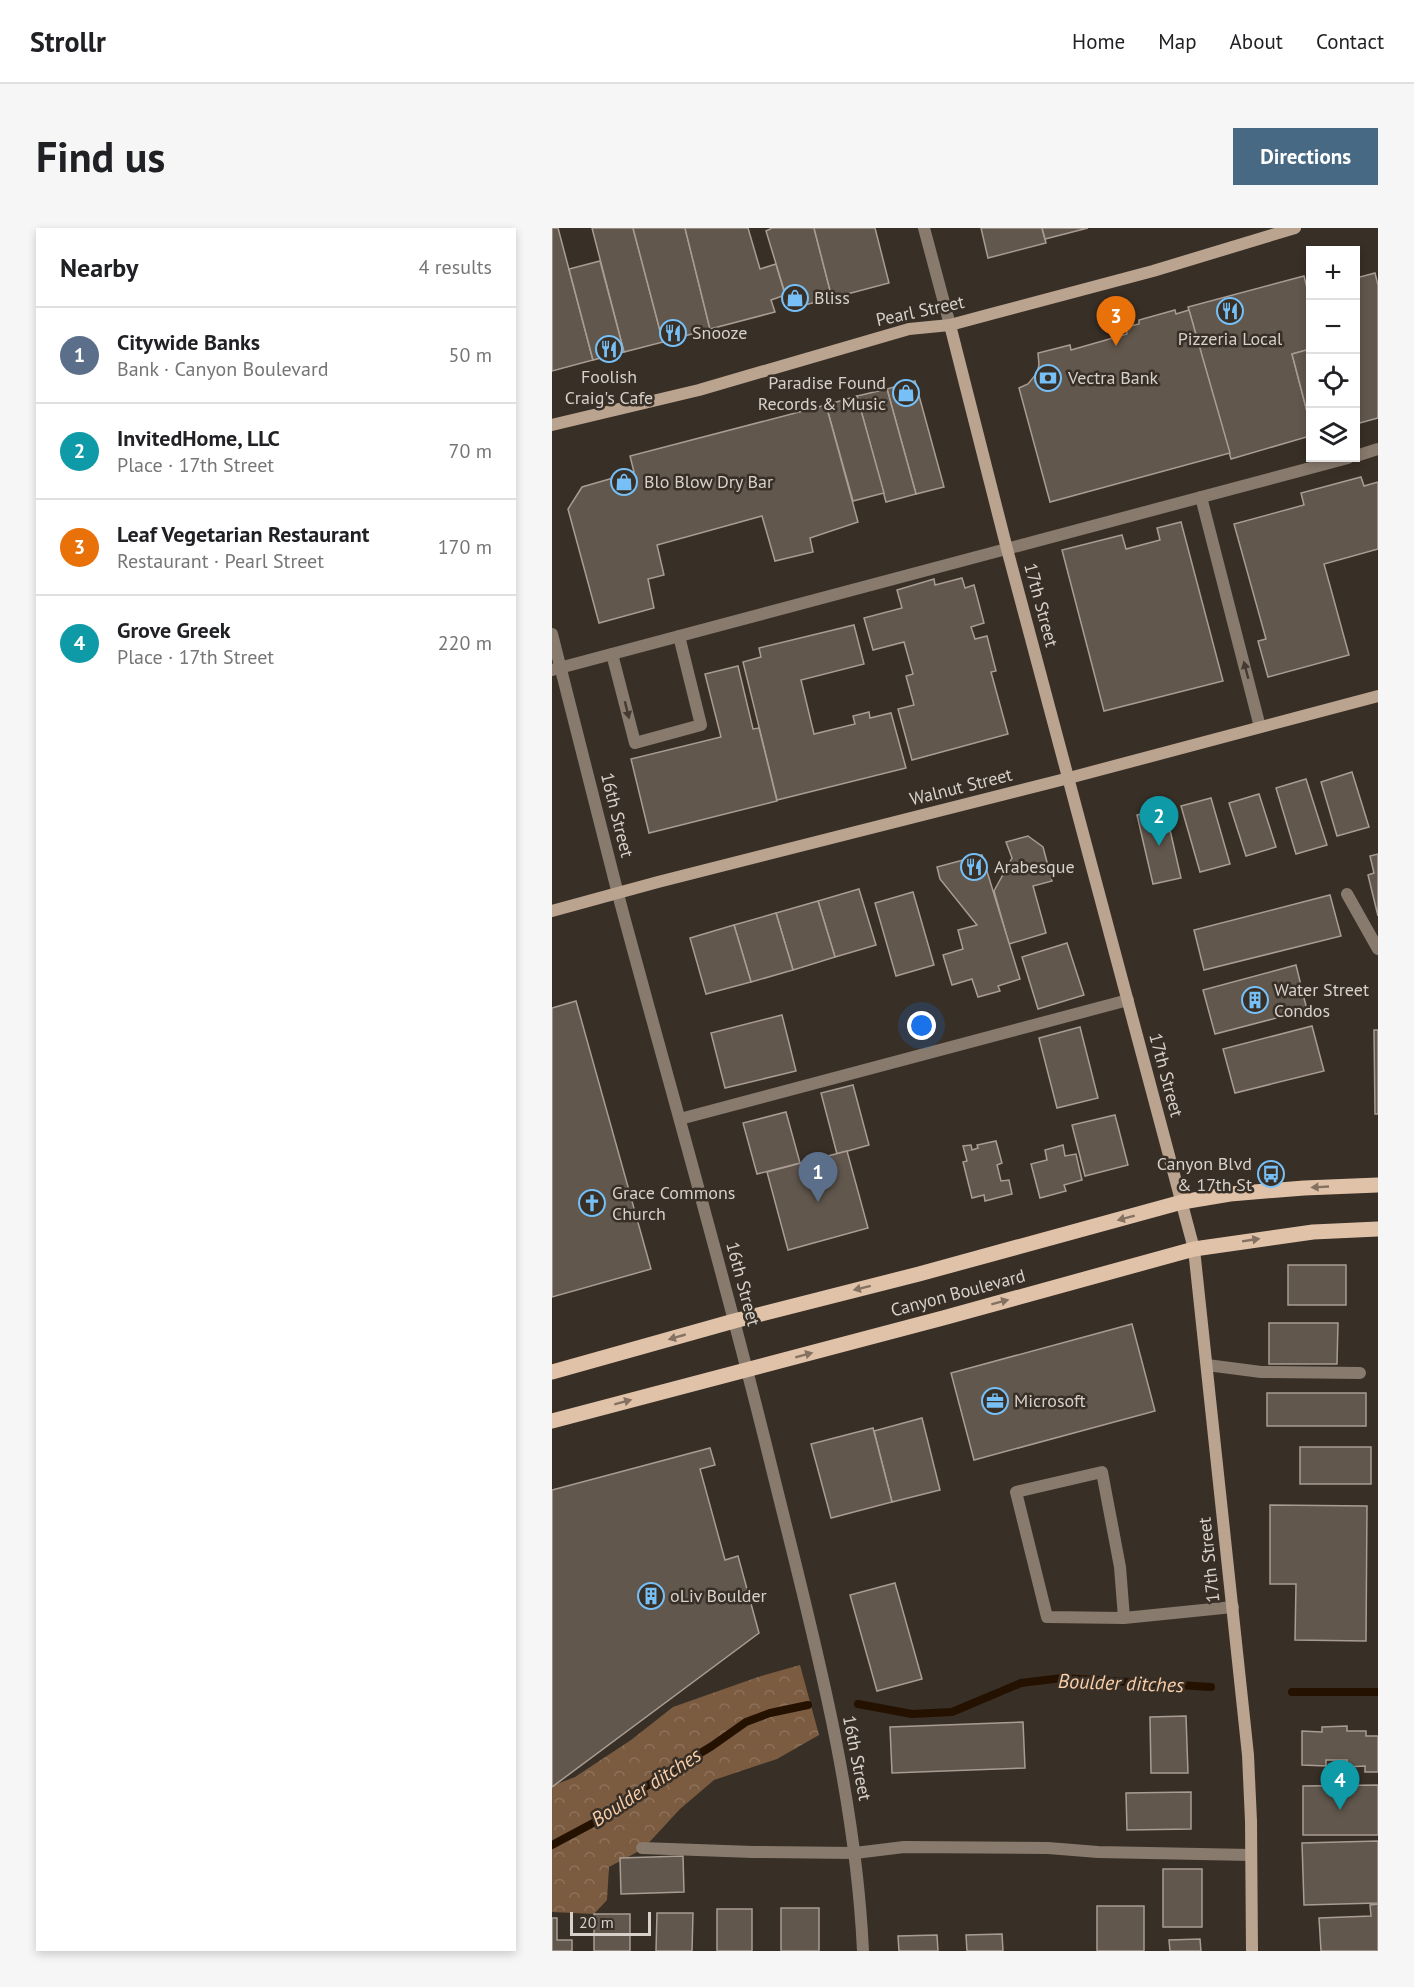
<!DOCTYPE html>
<meta charset="utf-8">
<style>
:root{--surface:#fff;--page:#f6f6f6;--text:#202124;--muted:#757577;--line:#e0e0e0;--accent:#476983}
body{margin:0;font-family:"PT Sans",sans-serif;background:var(--page);color:var(--text)}
.controls{position:absolute;right:18px;top:18px;display:grid;overflow:hidden;border-radius:0px;box-shadow:0 3px 9px #0003}
.controls button{width:54px;height:54px;display:grid;place-items:center;padding:0;border:0;border-bottom:2px solid var(--line);background:var(--surface);color:var(--text);font:30px sans-serif}
.scale{position:absolute;left:18px;bottom:15px;width:81px;box-sizing:border-box;padding-left:6px;border:3px solid #d7d0cb;border-top:0;font-size:16px;line-height:21px;white-space:nowrap;color:#d7d0cb;-webkit-text-stroke:4px #382f26;paint-order:stroke}
.you{position:absolute;left:370px;top:798px;width:21px;height:21px;margin:-15px;border:4px solid #fff;border-radius:50%;background:#1a73e8;box-shadow:0 0 0 9px #1a73e833}
.badge{display:grid;place-items:center;width:39px;height:39px;border-radius:50%;background:var(--accent);color:#fff;font-size:20px;font-weight:700}
.pin{position:absolute;translate:-50% -50px;filter:drop-shadow(0 2px 3px #0008)}
.pin::after{content:'';position:absolute;top:32px;width:21px;height:18px;background:inherit;clip-path:polygon(0 0,100% 0,50% 100%)}
.list{margin:0;padding:0;list-style:none}
h2{display:flex;justify-content:space-between;align-items:center;height:78px;margin:0;padding:0 24px;font-size:26px}
h2 small{font-size:20px;font-weight:400;color:var(--muted)}
.list li{display:grid;grid-template-columns:39px 1fr auto;gap:18px;align-items:center;box-sizing:border-box;height:96px;padding:0 24px;border-top:2px solid var(--line)}
.list b{display:block;font-size:22px;white-space:nowrap}
.list p{margin:0;font-size:20px;white-space:nowrap;color:var(--muted)}
.list em{font-size:20px;font-style:normal;color:var(--muted)}
.icon{flex:none;width:33px;height:33px;fill:none;stroke:currentColor;stroke-width:2;stroke-linecap:round;stroke-linejoin:round}
.map{position:relative;flex:none;width:826px;height:1723px;overflow:hidden;border-radius:0px}
header{display:flex;align-items:center;gap:36px;box-sizing:border-box;height:84px;padding:0 30px;background:var(--surface);border-bottom:2px solid var(--line)}
header strong{font-size:28px}
nav{display:flex;gap:33px;margin-inline-start:auto;font-size:21px}
.intro{display:flex;align-items:center;justify-content:space-between;box-sizing:border-box;height:144px;padding:0 36px}
h1{margin:0;font-size:42px}
.button{padding:15px 27px;border-radius:0px;background:var(--accent);color:#fff;font-size:21px;font-weight:700}
main{display:flex;gap:36px;padding:0 36px}
aside{flex:1;background:var(--surface);border-radius:0px;box-shadow:0 3px 9px #0003}
.map>svg:first-child{display:block}
</style>
<header>
<strong>Strollr</strong>
<nav><a>Home</a><a>Map</a><a>About</a><a>Contact</a></nav>
</header>
<div class="intro"><h1>Find us</h1><a class="button">Directions</a></div>
<main>
<aside>
<h2>Nearby<small>4 results</small></h2>
<ul class="list">
<li><span class="badge" style="background:#5c6f8a">1</span><div><b>Citywide Banks</b><p>Bank · Canyon Boulevard</p></div><em>50 m</em></li>
<li><span class="badge" style="background:#0f9aa8">2</span><div><b>InvitedHome, LLC</b><p>Place · 17th Street</p></div><em>70 m</em></li>
<li><span class="badge" style="background:#e8710a">3</span><div><b>Leaf Vegetarian Restaurant</b><p>Restaurant · Pearl Street</p></div><em>170 m</em></li>
<li><span class="badge" style="background:#0f9aa8">4</span><div><b>Grove Greek</b><p>Place · 17th Street</p></div><em>220 m</em></li>
</ul>
</aside>
<div class="map">
<svg width="826" height="1723" viewBox="0 0 826 1723">
<defs>
<pattern id="forest-crowns" width="20" height="18" patternUnits="userSpaceOnUse" patternTransform="scale(1.5)"><rect width="20" height="18" fill="#7b5c41"/><path d="M2 6a3 3 0 1 1 6 0M12 15a3 3 0 1 1 6 0" fill="none" stroke="#8d725b"/></pattern>
</defs>
<rect width="100%" height="100%" fill="#382f26"/>
<!-- forest -->
<polygon fill="url(#forest-crowns)" points="248,1437 267,1507 225,1531 162,1552 128,1581 91,1621 57,1639 55,1672 42,1686 0,1684 0,1558 23,1549 79,1512 121,1479 206,1449"/>
<g fill="none" stroke-linecap="round" stroke-linejoin="round">
<!-- stream -->
<g stroke="#251100" stroke-width="8">
<polyline points="740,1464 826,1464"/>
<polyline points="306,1476 360,1486 400,1484 469,1455 510,1450 659,1459"/>
<polyline points="0,1617 71,1579 91,1560 160,1518 194,1494 218,1485 256,1477"/>
</g>
</g>
<!-- building -->
<g fill="#61574d" stroke="#a99d93" stroke-width="1.5">
<polygon points="0,0 6,0 41,132 0,143"/>
<polygon points="40,0 81,0 111,114 72,124"/>
<polygon points="81,0 133,0 158,101 111,114"/>
<polygon points="133,0 196,0 208,41 224,36 233,67 219,72 223,84 158,101"/>
<polygon points="220,0 262,0 280,70 245,79 236,75 214,3"/>
<polygon points="262,0 323,0 337,55 280,70"/>
<polygon points="429,0 490,0 494,15 436,30"/>
<polygon points="490,0 536,0 493,11"/>
<polygon points="48,33 72,124 41,132 17,41"/>
<polygon points="823,45 826,57 826,190 804,196 804,50"/>
<polygon points="752,48 758,73 758,121 740,126 758,195 758,208 679,231 636,79"/>
<polygon points="623,82 624,86 637,82 678,225 498,274 467,160 476,156 485,145 487,137 486,125 518,117 519,122 575,106 574,99 587,96 587,92"/>
<polygon points="758,121 758,195 740,126"/>
<polygon points="363,153 392,259 364,266 335,161"/>
<polygon points="335,161 364,266 334,274 305,168"/>
<polygon points="305,168 332,265 301,273 274,177"/>
<polygon points="274,177 306,294 258,310 261,324 223,333 210,288 105,317 112,347 96,351 102,380 47,395 16,281 30,259 82,244 78,228"/>
<polygon points="809,249 812,258 826,254 826,321 772,336 797,427 716,449 706,413 714,411 682,296 752,277 749,265"/>
<polygon points="629,294 671,453 552,483 510,322 570,307 574,321 608,312 605,300"/>
<polygon points="410,350 413,360 422,357 432,395 419,399 423,411 435,408 444,443 439,444 456,506 360,532 346,481 362,477 354,448 361,446 352,414 321,422 312,390 350,380 345,362 382,351 383,357"/>
<polygon points="302,397 312,436 249,452 262,506 303,496 301,488 317,484 318,490 339,485 354,540 225,572 191,434 209,429 207,420"/>
<polygon points="186,438 201,501 207,500 225,573 97,605 79,531 169,509 153,446"/>
<polygon points="800,544 817,599 785,608 769,554"/>
<polygon points="754,551 775,617 744,626 724,560"/>
<polygon points="707,566 724,619 694,628 677,575"/>
<polygon points="659,570 678,636 648,644 629,578"/>
<polygon points="613,580 629,650 601,656 585,587"/>
<polygon points="476,608 491,619 500,653 481,658 494,705 457,716 442,663 460,630 454,614"/>
<polygon points="826,626 826,688 816,647 822,645 818,628"/>
<polygon points="430,627 468,751 446,758 448,763 426,769 420,751 400,757 391,727 411,721 406,702 425,697 388,651 385,639"/>
<polygon points="307,661 324,717 283,729 266,673"/>
<polygon points="361,664 382,737 344,748 323,675"/>
<polygon points="778,667 789,708 652,742 642,702"/>
<polygon points="266,673 283,729 241,742 224,685"/>
<polygon points="224,685 241,742 199,754 182,697"/>
<polygon points="182,697 199,754 154,766 138,710"/>
<polygon points="515,715 532,767 486,781 470,729"/>
<polygon points="744,737 755,782 663,806 651,762"/>
<polygon points="24,773 99,1041 0,1069 0,780"/>
<polygon points="230,787 244,843 173,860 159,805"/>
<polygon points="760,798 772,843 683,865 671,821"/>
<polygon points="528,799 546,870 505,880 487,810"/>
<polygon points="822,802 826,802 826,886 823,886"/>
<polygon points="301,857 317,917 285,926 269,865"/>
<polygon points="234,884 248,935 205,946 191,895"/>
<polygon points="563,887 576,937 533,948 520,897"/>
<polygon points="444,913 450,935 445,937 449,953 457,952 460,966 433,973 432,967 420,970 411,934 415,933 411,918 419,917 420,922 426,920 425,917"/>
<polygon points="511,917 513,928 524,926 530,952 512,957 514,963 488,970 479,936 495,932 493,922"/>
<polygon points="295,923 316,1000 236,1022 215,944"/>
<rect x="736" y="1037" width="58" height="40"/>
<polygon points="717,1095 786,1095 785,1136 717,1136"/>
<polygon points="580,1096 603,1183 422,1232 399,1145"/>
<rect x="715" y="1165" width="99" height="33"/>
<polygon points="370,1190 388,1262 340,1274 322,1203"/>
<polygon points="321,1200 340,1274 279,1290 259,1216"/>
<rect x="748" y="1219" width="71" height="37"/>
<polygon points="158,1220 163,1237 148,1241 173,1332 186,1328 207,1405 0,1559 0,1262"/>
<polygon points="718,1277 815,1278 814,1413 743,1412 744,1356 718,1356"/>
<polygon points="343,1355 370,1451 325,1463 298,1367"/>
<polygon points="634,1488 636,1545 599,1545 598,1489"/>
<polygon points="471,1494 473,1540 340,1545 338,1499"/>
<polygon points="795,1498 795,1503 814,1503 814,1508 826,1508 826,1544 813,1544 813,1538 795,1539 795,1532 774,1532 774,1538 750,1537 750,1503 770,1504 770,1499"/>
<polygon points="826,1557 826,1607 751,1607 751,1558"/>
<polygon points="639,1564 639,1601 575,1602 574,1565"/>
<polygon points="826,1613 826,1675 752,1677 750,1615"/>
<polygon points="131,1628 132,1664 69,1666 68,1630"/>
<rect x="611" y="1641" width="39" height="58"/>
<polygon points="826,1676 826,1723 769,1723 767,1690 819,1688 818,1677"/>
<rect x="545" y="1678" width="47" height="45"/>
<rect x="229" y="1680" width="38" height="43"/>
<rect x="165" y="1681" width="35" height="42"/>
<polygon points="105,1685 141,1685 140,1723 104,1723"/>
<rect x="42" y="1686" width="36" height="37"/>
<polygon points="0,1690 5,1690 5,1712 20,1712 20,1723 0,1723"/>
<polygon points="450,1706 451,1723 415,1723 414,1707"/>
<polygon points="385,1707 386,1723 347,1723 346,1708"/>
<polygon points="648,1711 649,1723 618,1723 617,1712"/>
</g>
<g fill="none" stroke-linecap="round" stroke-linejoin="round">
<!-- lane -->
<g stroke="#887a6d" stroke-width="12">
<polyline points="804,228 826,221"/>
<polyline points="649,269 708,499"/>
<polyline points="60,426 83,515 149,497 127,408"/>
<polyline points="0,442 796,230"/>
<polyline points="795,666 826,721"/>
<polyline points="128,891 576,772"/>
<polyline points="655,1137 709,1144 808,1145"/>
<polyline points="572,1390 495,1389 464,1264 550,1244 568,1339 572,1390 681,1379"/>
<polyline points="90,1620 201,1624 303,1625 352,1619 496,1620 546,1624 699,1627"/>
</g>
<!-- street -->
<g stroke="#887a6d" stroke-width="12">
<polyline points="372,0 398,97"/>
<path d="M0,406C23,494 44,582 67,670C117,856 171,1042 217,1229C257,1392 303,1555 311,1723"/>
</g>
<!-- secondary -->
<g stroke="#baa38f" stroke-width="12">
<polyline points="398,97 455,321 642,1021 696,1527 699,1593 700,1723"/>
<polyline points="0,197 147,162 357,101 398,97 439,86 601,43 743,0"/>
<polyline points="0,683 106,654 517,550 826,468"/>
</g>
<!-- primary -->
<g stroke="#e0c2a9" stroke-width="15">
<polyline points="0,1144 182,1093 367,1046 630,974 678,966 752,960 826,957"/>
<polyline points="0,1193 391,1090 642,1021 761,1004 826,1001"/>
</g>
</g>
<!-- one-way arrows -->
<defs><path id="oneway-solid" d="M-6-.8H1V-3.2L6.5 0L1 3.2V.8H-6Z" transform="scale(1.5)"/></defs>
<g fill="#443a31">
<use href="#oneway-solid" transform="translate(694 442) rotate(-105)"/>
<use href="#oneway-solid" transform="translate(75 482) rotate(76)"/>
</g>
<g fill="#847161">
<use href="#oneway-solid" transform="translate(768 959) rotate(177)"/>
<use href="#oneway-solid" transform="translate(574 990) rotate(165)"/>
<use href="#oneway-solid" transform="translate(699 1012) rotate(-9)"/>
<use href="#oneway-solid" transform="translate(310 1060) rotate(166)"/>
<use href="#oneway-solid" transform="translate(448 1074) rotate(-15)"/>
<use href="#oneway-solid" transform="translate(125 1109) rotate(164)"/>
<use href="#oneway-solid" transform="translate(252 1127) rotate(-15)"/>
<use href="#oneway-solid" transform="translate(71 1174) rotate(-15)"/>
</g>
<!-- icons -->
<defs>
<symbol id="shop-ring" viewBox="-11 -11 22 22"><circle r="9.5" fill="#382f26" stroke="#77c0f7" stroke-width="1.5"/><path d="M-5-2.5h2.3a2.7 3.5 0 0 1 5.4 0H5L5.5 6h-11ZM-1.5-2.5h3a1.5 2.3 0 0 0-3 0Z" fill="#77c0f7"/></symbol>
<symbol id="restaurant-ring" viewBox="-11 -11 22 22"><circle r="9.5" fill="#382f26" stroke="#77c0f7" stroke-width="1.5"/><path d="M-5-6h1v4h1v-4h1v4h1v-4h1v5L-1.5 .5V6h-2V.5L-5-1ZM5-6V6H3V1.5H1.5Q1.5-4 5-6Z" fill="#77c0f7"/></symbol>
<symbol id="bank-ring" viewBox="-11 -11 22 22"><circle r="9.5" fill="#382f26" stroke="#77c0f7" stroke-width="1.5"/><path d="M-6-4H6V4H-6ZM0-2.3a2.3 2.3 0 1 0 0 4.6a2.3 2.3 0 1 0 0-4.6Z" fill="#77c0f7"/></symbol>
<symbol id="building-ring" viewBox="-11 -11 22 22"><circle r="9.5" fill="#382f26" stroke="#77c0f7" stroke-width="1.5"/><path d="M-4-6H4V6H1V3H-1V6H-4ZM-2.5-4.3h1.7v1.8h-1.7ZM.8-4.3h1.7v1.8H.8ZM-2.5-1h1.7V.8h-1.7ZM.8-1h1.7V.8H.8Z" fill="#77c0f7"/></symbol>
<symbol id="bus-ring" viewBox="-11 -11 22 22"><circle r="9.5" fill="#382f26" stroke="#77c0f7" stroke-width="1.5"/><path d="M-5-6H5V4H4V6H2V4H-2V6H-4V4H-5ZM-3.5-4V0h7V-4ZM-3.5 1.2v1.5H-2V1.2ZM2 1.2v1.5H3.5V1.2Z" fill="#77c0f7"/></symbol>
<symbol id="church-ring" viewBox="-11 -11 22 22"><circle r="9.5" fill="#382f26" stroke="#77c0f7" stroke-width="1.5"/><path d="M-1.2-6h2.4v3.5h3.3v2.4h-3.3V6h-2.4V-.1h-3.3v-2.4h3.3Z" fill="#77c0f7"/></symbol>
<symbol id="office-ring" viewBox="-11 -11 22 22"><circle r="9.5" fill="#382f26" stroke="#77c0f7" stroke-width="1.5"/><path d="M-6-3h4V-5.5h4V-3h4V5H-6ZM-1-4.5V-3h2v-1.5ZM-6 0V1H6V0Z" fill="#77c0f7"/></symbol>
</defs>
<g fill-rule="evenodd">
<use href="#shop-ring" x="228" y="55" width="30" height="30"/>
<use href="#restaurant-ring" x="663" y="68" width="30" height="30"/>
<use href="#restaurant-ring" x="106" y="90" width="30" height="30"/>
<use href="#restaurant-ring" x="42" y="106" width="30" height="30"/>
<use href="#bank-ring" x="481" y="135" width="30" height="30"/>
<use href="#shop-ring" x="339" y="150" width="30" height="30"/>
<use href="#shop-ring" x="57" y="239" width="30" height="30"/>
<use href="#restaurant-ring" x="407" y="624" width="30" height="30"/>
<use href="#building-ring" x="688" y="757" width="30" height="30"/>
<use href="#bus-ring" x="704" y="931" width="30" height="30"/>
<use href="#church-ring" x="25" y="960" width="30" height="30"/>
<use href="#office-ring" x="428" y="1158" width="30" height="30"/>
<use href="#building-ring" x="84" y="1353" width="30" height="30"/>
</g>
<g text-anchor="middle" stroke-width="5" stroke-linejoin="round" paint-order="stroke">
<!-- poi labels -->
<g font-size="18" fill="#d7d0cb" stroke="#382f26" text-anchor="start">
<text x="262" y="76">Bliss</text>
<text x="140" y="111">Snooze</text>
<text x="678" y="117" text-anchor="middle">Pizzeria Local</text>
<text x="57" y="155" text-anchor="middle">Foolish<tspan x="57" dy="21">Craig's Cafe</tspan></text>
<text x="516" y="156">Vectra Bank</text>
<text x="334" y="161" text-anchor="end">Paradise Found<tspan x="334" dy="21">Records &amp; Music</tspan></text>
<text x="92" y="260">Blo Blow Dry Bar</text>
<text x="442" y="645">Arabesque</text>
<text x="722" y="768">Water Street<tspan x="722" dy="21">Condos</tspan></text>
<text x="700" y="942" text-anchor="end">Canyon Blvd<tspan x="700" dy="21">&amp; 17th St</tspan></text>
<text x="60" y="971">Grace Commons<tspan x="60" dy="21">Church</tspan></text>
<text x="462" y="1179">Microsoft</text>
<text x="118" y="1374">oLiv Boulder</text>
</g>
<!-- street labels -->
<g font-size="18" fill="#d7d0cb" stroke="#382f26">
<text transform="translate(368 83) rotate(-12)" y="6">Pearl Street</text>
<text transform="translate(489 377) rotate(75)" y="6">17th Street</text>
<text transform="translate(409 559) rotate(-14)" y="6">Walnut Street</text>
<text transform="translate(65 587) rotate(76)" y="6">16th Street</text>
<text transform="translate(614 847) rotate(75)" y="6">17th Street</text>
<text transform="translate(191 1056) rotate(75)" y="6">16th Street</text>
<text transform="translate(406 1065) rotate(-15)" y="6">Canyon Boulevard</text>
<text transform="translate(657 1332) rotate(-96)" y="6">17th Street</text>
<text transform="translate(305 1530) rotate(79)" y="6">16th Street</text>
</g>
<!-- water labels -->
<g font-size="20" font-style="italic" fill="#f9cea8" stroke="#382f26">
<text transform="translate(569 1455) rotate(2)" y="7">Boulder ditches</text>
<text transform="translate(94 1559) rotate(-33)" y="7">Boulder ditches</text>
</g>
</g>
</svg>
<div class="controls">
<button>+</button>
<button>−</button>
<button><svg class="icon" aria-label="locate" viewBox="0 0 24 24"><circle cx="12" cy="12" r="6"/><path d="M12 2v4M12 18v4M2 12h4M18 12h4"/></svg></button>
<button><svg class="icon" aria-label="layers" viewBox="0 0 24 24"><path d="M12 4l9 5-9 5-9-5zM3 14l9 5 9-5"/></svg></button>
</div>
<div class="scale">20 m</div>
<div class="you"></div>
<div class="pin badge" style="left:266px;top:974px;background:#5c6f8a">1</div>
<div class="pin badge" style="left:607px;top:618px;background:#0f9aa8">2</div>
<div class="pin badge" style="left:564px;top:118px;background:#e8710a">3</div>
<div class="pin badge" style="left:788px;top:1582px;background:#0f9aa8">4</div>
</div>
</main>
